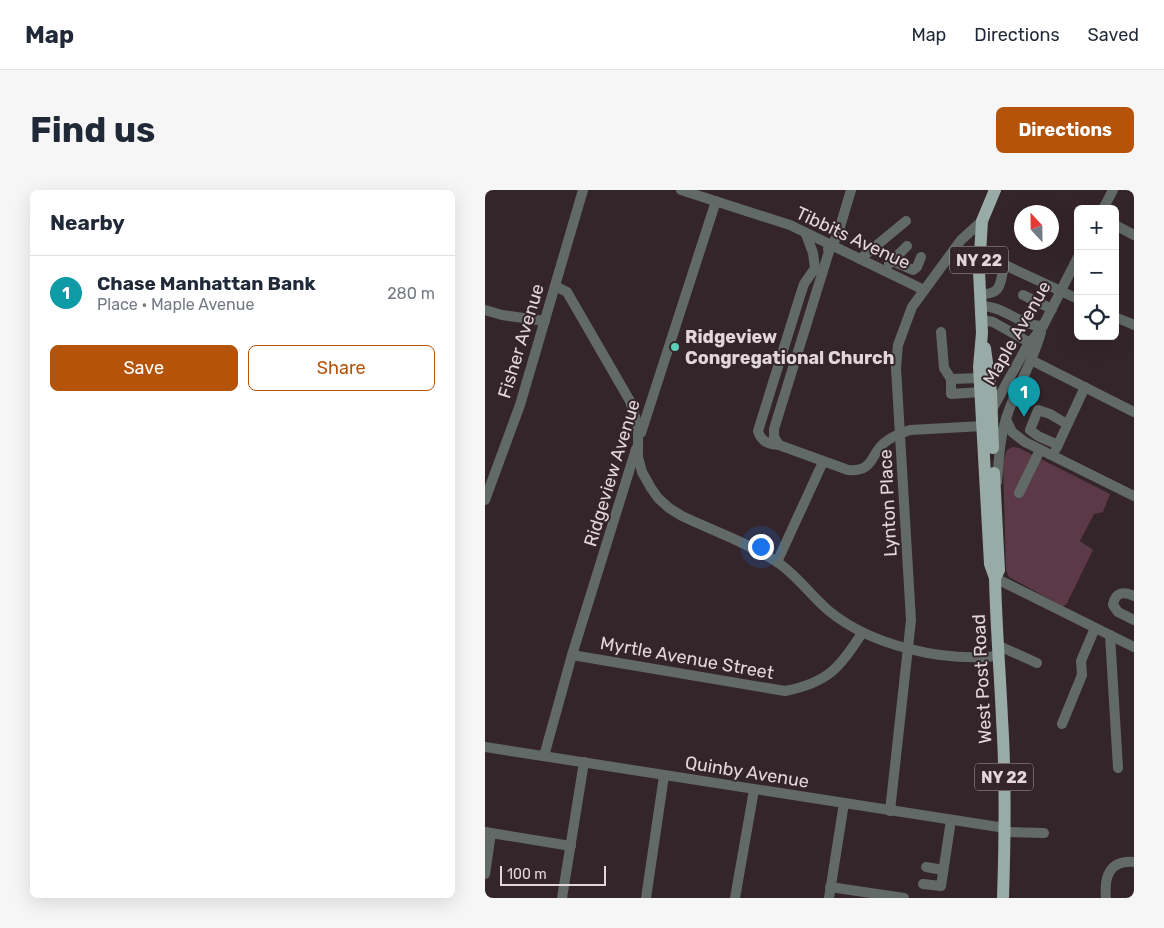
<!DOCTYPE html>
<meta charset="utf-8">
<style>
:root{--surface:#fff;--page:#f6f6f7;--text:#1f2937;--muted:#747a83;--line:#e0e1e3;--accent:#b45309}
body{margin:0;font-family:Rubik,sans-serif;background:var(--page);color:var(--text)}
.controls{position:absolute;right:15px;top:15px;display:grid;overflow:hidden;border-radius:8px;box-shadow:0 5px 20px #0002}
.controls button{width:45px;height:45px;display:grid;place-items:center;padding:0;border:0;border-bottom:1px solid var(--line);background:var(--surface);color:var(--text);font:25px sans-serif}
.compass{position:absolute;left:529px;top:15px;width:45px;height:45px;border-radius:50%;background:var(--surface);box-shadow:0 5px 20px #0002;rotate:338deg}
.scale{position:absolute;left:15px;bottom:12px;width:106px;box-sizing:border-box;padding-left:5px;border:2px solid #e1d7db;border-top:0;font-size:14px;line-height:18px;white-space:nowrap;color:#e1d7db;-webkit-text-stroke:4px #34252a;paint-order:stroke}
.you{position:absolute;left:275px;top:356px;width:18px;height:18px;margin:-12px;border:4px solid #fff;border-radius:50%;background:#1a73e8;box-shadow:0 0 0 8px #1a73e833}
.badge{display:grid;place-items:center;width:32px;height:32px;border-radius:50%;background:var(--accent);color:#fff;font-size:16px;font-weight:700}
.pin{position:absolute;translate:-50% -41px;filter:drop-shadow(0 1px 2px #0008)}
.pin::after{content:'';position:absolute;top:26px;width:18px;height:15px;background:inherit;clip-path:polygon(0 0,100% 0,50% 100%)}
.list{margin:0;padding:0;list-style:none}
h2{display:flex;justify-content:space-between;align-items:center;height:65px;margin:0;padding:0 20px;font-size:21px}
h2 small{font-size:16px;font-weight:400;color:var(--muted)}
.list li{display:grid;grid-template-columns:32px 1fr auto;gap:15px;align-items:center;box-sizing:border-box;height:75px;padding:0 20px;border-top:1px solid var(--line)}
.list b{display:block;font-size:19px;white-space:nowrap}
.list p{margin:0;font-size:16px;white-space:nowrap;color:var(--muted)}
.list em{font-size:16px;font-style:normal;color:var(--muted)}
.actions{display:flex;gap:10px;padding:15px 20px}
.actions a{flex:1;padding:11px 0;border:1px solid var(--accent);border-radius:8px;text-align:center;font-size:18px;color:var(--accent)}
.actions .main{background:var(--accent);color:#fff}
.icon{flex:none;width:28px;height:28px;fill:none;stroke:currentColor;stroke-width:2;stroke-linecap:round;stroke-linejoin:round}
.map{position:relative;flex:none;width:649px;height:708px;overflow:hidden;border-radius:8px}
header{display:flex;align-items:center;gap:30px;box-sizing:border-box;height:70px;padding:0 25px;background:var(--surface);border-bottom:1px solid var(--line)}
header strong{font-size:24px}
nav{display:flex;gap:28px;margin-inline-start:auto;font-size:18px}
.intro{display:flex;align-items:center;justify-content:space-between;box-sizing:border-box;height:120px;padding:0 30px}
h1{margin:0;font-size:35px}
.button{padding:12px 22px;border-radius:8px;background:var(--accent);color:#fff;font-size:18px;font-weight:700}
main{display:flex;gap:30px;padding:0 30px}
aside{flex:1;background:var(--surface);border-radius:8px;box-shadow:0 5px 20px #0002}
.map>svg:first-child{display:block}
</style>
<header>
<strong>Map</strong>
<nav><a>Map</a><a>Directions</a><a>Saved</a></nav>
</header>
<div class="intro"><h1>Find us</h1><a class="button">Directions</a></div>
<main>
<aside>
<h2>Nearby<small></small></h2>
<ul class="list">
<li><span class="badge" style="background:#0f9aa8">1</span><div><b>Chase Manhattan Bank</b><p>Place · Maple Avenue</p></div><em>280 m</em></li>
</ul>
<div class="actions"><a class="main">Save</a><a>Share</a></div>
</aside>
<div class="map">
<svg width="649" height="708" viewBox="0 0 649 708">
<rect width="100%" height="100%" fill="#34252a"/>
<!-- green -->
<polygon fill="#5b3947" points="527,257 534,258 625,304 618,322 609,324 595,351 608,360 581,415 577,416 524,387 521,380 518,273 522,260"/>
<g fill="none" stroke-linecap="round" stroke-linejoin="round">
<!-- minor -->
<g stroke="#626a68" stroke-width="10">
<polyline points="196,0 305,35 439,100"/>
<polyline points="618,19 628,0"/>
<polyline points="630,35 649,45"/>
<path d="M321,44L328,63L330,78L319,94L315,106L273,241C276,252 284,254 294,255L363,280C389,282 385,265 399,253C406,247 416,243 425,240L498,236L541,158L558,136L593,67"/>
<polyline points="343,59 352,47 366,0"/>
<polyline points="494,63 593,109"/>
<polyline points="375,69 421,31"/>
<polyline points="407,71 428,80 432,77 436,67"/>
<polyline points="404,74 422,56"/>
<path d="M70,96L82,102L145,211L153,236V267L157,282L166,298L173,308L184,318L197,326C226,340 266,354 292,372C312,385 326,406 344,421C387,456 458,472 513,466"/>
<path d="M495,104C518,105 515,92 519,75"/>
<polyline points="538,105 567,119"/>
<path d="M496,116C520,116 536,137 558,136"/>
<polyline points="0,120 17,125 60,131"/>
<polyline points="630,127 649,135"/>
<polyline points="497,130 508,132 549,155"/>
<polyline points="456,142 459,178 466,189 466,204 496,202"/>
<polyline points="546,170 649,222"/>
<polyline points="466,189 495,188"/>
<polyline points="521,229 527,242 540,252 649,306"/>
<polyline points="156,243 231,11"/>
<polyline points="294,255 289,247 289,239 346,55"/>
<polyline points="573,255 553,246 545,240 553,220 565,224 582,234"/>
<polyline points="571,259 600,197"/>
<path d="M512,292C514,267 515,243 524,220C534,193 549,169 556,142"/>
<polyline points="534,303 555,260"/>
<polyline points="0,310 35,215 98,0"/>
<polyline points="292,372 338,272"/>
<polyline points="510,388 649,457"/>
<path d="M649,406C639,401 630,402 628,415L633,422L649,430"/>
<polyline points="625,445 633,578"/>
<polyline points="512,455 552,473"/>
<path d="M87,465L300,501C342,493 355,478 377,443"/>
<polyline points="577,534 597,485 596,471 610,438"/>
<polyline points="0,557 520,638"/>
<polyline points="59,566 87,465 151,259"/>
<polyline points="405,621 426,430 411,178 413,155 427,117 476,50 497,31"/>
<polyline points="0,642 86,656"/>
<polyline points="520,642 559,643"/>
<polyline points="441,677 458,680"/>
<polyline points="0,684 6,643"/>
<polyline points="438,694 456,696 466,630"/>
<polyline points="345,697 419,708"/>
<polyline points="77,708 99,572"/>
<polyline points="161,708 179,586"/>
<polyline points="250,708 269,600"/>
<polyline points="344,708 359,613"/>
<path d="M621,708C619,687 624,670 649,672"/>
</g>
<!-- major -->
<g stroke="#99aba6" stroke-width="12">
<path d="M510,0L497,31L494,81L497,143L494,177L505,374L510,388C511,435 515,482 517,529C521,589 520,648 518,708"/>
<polyline points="500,158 506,202 508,258"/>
<polyline points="509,283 514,380 510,388"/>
</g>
</g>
<!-- markers -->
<circle fill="#5eceb8" stroke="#34252a" stroke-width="2" cx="190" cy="157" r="5"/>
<g text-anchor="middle" stroke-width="4" stroke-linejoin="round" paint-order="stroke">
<!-- shield labels -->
<g fill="#34252a" stroke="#ada2a6" stroke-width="1">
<rect x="465" y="56.5" width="58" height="27" rx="4"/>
<rect x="490" y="573.5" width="58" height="27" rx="4"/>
</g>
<g font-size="16" font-weight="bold" fill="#e1d7db">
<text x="494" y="76">NY 22</text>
<text x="519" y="593">NY 22</text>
</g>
<!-- street labels -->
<g font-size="18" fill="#e1d7db" stroke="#34252a">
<text transform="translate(368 48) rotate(25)" y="6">Tibbits Avenue</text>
<text transform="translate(532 143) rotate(-60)" y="6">Maple Avenue</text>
<text transform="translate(36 151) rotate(-73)" y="6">Fisher Avenue</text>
<text transform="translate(127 283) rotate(-73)" y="6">Ridgeview Avenue</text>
<text transform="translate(403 313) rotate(-93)" y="6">Lynton Place</text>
<text transform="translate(202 468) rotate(10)" y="6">Myrtle Avenue Street</text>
<text transform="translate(497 489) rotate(-93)" y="6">West Post Road</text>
<text transform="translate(262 582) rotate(9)" y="6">Quinby Avenue</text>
</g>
<!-- poi labels -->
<g font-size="18" font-weight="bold" fill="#e1d7db" stroke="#34252a" text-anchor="start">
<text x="200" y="153">Ridgeview<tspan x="200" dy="21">Congregational Church</tspan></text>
</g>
</g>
</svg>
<div class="controls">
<button>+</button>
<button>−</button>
<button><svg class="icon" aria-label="locate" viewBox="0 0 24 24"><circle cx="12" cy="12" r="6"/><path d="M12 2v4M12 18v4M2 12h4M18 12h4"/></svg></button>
</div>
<svg class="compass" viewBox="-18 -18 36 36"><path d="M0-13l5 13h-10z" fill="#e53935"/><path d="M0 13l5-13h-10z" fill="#747a83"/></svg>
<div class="scale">100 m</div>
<div class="you"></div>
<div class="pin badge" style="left:539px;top:227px;background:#0f9aa8">1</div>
</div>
</main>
